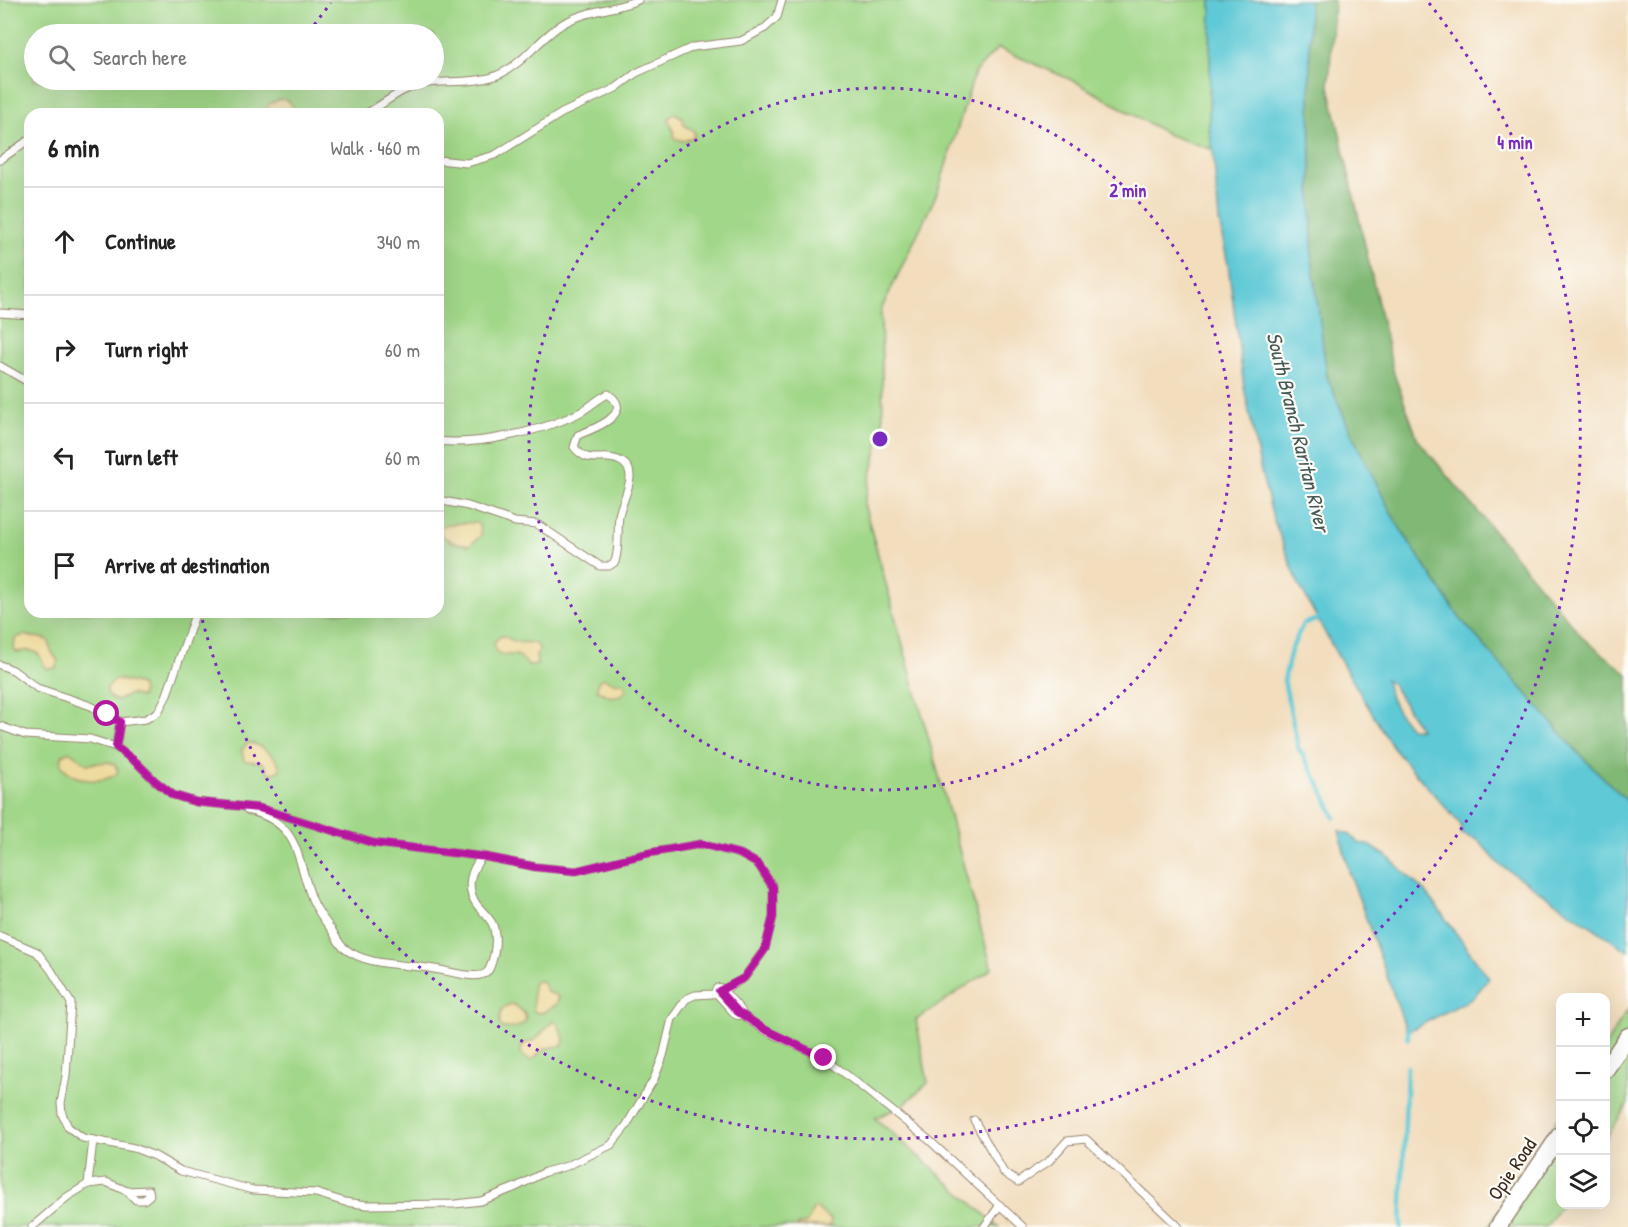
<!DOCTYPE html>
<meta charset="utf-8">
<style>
:root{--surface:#fff;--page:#f6f6f6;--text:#222;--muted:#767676;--line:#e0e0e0}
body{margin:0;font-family:"Patrick Hand",sans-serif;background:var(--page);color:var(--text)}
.controls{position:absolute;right:18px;bottom:18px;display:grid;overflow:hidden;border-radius:12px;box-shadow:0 6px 24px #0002}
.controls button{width:54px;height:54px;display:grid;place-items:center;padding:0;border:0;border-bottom:2px solid var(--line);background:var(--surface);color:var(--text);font:30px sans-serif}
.stop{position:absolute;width:18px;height:18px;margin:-14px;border:4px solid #b5179e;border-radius:50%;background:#fff}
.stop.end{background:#b5179e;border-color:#fff;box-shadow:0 2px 6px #0008}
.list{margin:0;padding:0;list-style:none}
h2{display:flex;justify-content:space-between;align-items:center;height:78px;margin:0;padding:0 24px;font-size:26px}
h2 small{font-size:20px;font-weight:400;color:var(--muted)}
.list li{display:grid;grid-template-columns:39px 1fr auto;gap:18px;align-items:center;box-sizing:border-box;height:108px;padding:0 24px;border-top:2px solid var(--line)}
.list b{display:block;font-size:22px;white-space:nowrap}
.list em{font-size:20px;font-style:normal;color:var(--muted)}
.icon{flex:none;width:33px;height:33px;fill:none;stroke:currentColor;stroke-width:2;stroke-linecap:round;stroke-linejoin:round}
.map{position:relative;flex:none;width:1628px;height:1227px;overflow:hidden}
.search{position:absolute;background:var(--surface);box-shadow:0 6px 24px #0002;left:24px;top:24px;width:420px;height:66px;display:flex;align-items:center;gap:15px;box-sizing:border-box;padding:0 21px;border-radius:33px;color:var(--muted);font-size:22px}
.panel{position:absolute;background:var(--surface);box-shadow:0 6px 24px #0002;left:24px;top:108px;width:420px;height:510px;border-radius:18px}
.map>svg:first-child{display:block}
</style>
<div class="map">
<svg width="1628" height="1227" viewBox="0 0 1628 1227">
<rect width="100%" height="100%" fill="#fdfcf7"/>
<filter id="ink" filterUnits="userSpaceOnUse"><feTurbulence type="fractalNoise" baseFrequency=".0167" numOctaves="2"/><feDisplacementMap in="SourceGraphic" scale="12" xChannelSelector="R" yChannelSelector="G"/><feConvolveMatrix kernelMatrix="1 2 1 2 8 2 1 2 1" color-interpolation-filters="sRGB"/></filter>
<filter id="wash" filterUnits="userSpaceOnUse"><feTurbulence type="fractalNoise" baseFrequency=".008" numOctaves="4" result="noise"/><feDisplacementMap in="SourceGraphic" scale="24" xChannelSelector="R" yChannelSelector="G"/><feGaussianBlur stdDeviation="1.35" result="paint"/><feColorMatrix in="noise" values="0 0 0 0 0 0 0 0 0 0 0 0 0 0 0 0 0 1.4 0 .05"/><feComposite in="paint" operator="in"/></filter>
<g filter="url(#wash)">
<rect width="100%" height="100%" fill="#f2ddbd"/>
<!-- green -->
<g fill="#a1d788" stroke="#6e8053" stroke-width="1.5" fill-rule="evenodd">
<path d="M0,0H1211L1209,128L1213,150L1169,135L1076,82L998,48L975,72L938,191L881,310L883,425L864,504L992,969L916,1020L928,1083L902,1106L875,1118L999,1227H0ZM34,34H434V80H34ZM30,114H438V612H30Z"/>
<polygon points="1628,1009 1628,1104 1606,1138 1606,1044"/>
<polygon points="1560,1114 1561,1205 1546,1227 1488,1227"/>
</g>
<!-- forest -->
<polygon fill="#80b874" stroke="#5e7149" stroke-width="1.5" points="1309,0 1334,0 1329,86 1394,374 1418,440 1584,639 1628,674 1628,802 1581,756 1459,617 1397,524 1353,437 1327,377 1312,260"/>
<!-- sand -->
<g fill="#eeda9e" stroke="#94825e" stroke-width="1.5">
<path d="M280,99C288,99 291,102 294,109C289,117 276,114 267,114L266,111L269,104Z"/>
<polygon points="675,113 683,118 684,125 694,131 694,137 684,141 674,138 674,132 668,119"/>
<path d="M475,522L480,526L481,536L470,545C460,545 446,541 440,533V527C451,521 464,525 475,522Z"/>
<path d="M25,635C33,639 42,635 49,641L51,651L58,661L56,668L48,669C40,663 43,653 32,651C27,649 22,652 17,652L14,649L15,638Z"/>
<path d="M503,636C509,638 512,641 518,642C527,644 534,639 540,649L536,655L537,665L528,666C515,646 512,661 496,652L494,643L499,637Z"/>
<polygon points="604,678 612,682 624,683 626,689 622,695 611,697 597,690 598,681"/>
<path d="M117,679L141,685L143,691L141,697L130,694L119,700C111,701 106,694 107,687Z"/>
<path d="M248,743C259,743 280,758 280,770L272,774L268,772L262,762L245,761L243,758L242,749Z"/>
<path d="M69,751L87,764L108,762L114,764L118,770L116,775C97,784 75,782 61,765L62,756Z"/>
<path d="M537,981H542L548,993L555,994L559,998L556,1005L542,1013L534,1012C532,1003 533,993 533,984Z"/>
<path d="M510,1004L515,1005L525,1014L526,1021C519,1028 510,1030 501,1027C498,1022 500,1015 502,1009Z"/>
<path d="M553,1021L557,1023L564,1038L563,1045C557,1047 548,1047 543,1050C534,1056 533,1068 521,1053L522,1045L536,1039Z"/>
<polygon points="814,1208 817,1208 825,1216 831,1219 830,1225 825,1227 797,1227 798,1225 806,1223"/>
</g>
<!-- water -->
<g fill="#5ec9d6" stroke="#4c7a7a" stroke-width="1.5" fill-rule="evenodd">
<path d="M1211,0H1309L1312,260L1327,377L1353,437L1397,524L1459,617L1581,756L1628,802V951L1499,864L1478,840L1461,834V825L1393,748L1336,653L1299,585L1273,518L1261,471L1244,387L1228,264L1219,221L1213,150L1209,129ZM1386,679L1393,685L1420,729L1410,728C1398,714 1388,697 1386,679Z"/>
<polygon points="1339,830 1350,835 1359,843 1369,845 1387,856 1428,895 1489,978 1473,998 1407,1032 1349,871"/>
</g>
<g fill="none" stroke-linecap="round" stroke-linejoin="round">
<!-- stream -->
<g stroke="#5ec9d6" stroke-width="4.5">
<polyline points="1322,618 1303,624 1291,650 1284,680 1298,747 1321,787 1335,818"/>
<polyline points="1408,1039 1408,1027"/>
<polyline points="1401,1227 1407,1067"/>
</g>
</g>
</g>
<g filter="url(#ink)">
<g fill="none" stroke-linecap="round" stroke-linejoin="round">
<defs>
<g id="service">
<path d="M365,114C385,104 399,89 421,84C445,80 472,84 495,76C521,67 540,37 564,23C587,10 614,10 638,0"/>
<polyline points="0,160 30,139"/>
<polyline points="438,160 467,163 495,155 562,113 616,88 636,73 693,47 741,41 765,28 777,17 782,0"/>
<polyline points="0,313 30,315"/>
<polyline points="0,366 30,383"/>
<path d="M438,441C477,446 542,431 577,414C588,409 597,399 608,394C636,413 594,429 578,435L574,447C590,467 602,452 620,461C642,471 621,500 619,516C617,532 620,545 615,562L609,566H600L537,524L515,522L468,506L438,500"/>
<polyline points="0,665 13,670 37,688 91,706 120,722 146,719 158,712 166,697 196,612"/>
<polyline points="0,726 25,735 90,739 116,747 137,763 155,781 173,795 196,802 259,808 373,843 486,857 536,867 576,871 649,853 701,844 740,854 758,864 773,887 773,917 765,949 744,978 724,990 712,994 695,995 686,999 672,1019 663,1056 654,1079 626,1126 611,1145 567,1166 545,1172 516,1187 481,1201 455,1204 367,1205 345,1202 316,1193 253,1190 181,1171 155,1156 134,1148 83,1138 68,1127 62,1114 61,1103 66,1076 71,1003 51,970 37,952 0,936"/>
<polyline points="116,747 120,722"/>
<path d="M247,810C301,823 295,855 312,899C316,909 324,920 331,929C335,935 339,944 344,948C369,968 410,963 440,970C451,972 481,981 488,971C491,967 493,958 494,954C496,944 496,932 492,923C488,916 482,911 477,905C465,888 470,870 483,856"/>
<polyline points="738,1012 764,1030 824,1058 848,1076 929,1140 1023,1227"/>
<polyline points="974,1120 1004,1173 1018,1182 1049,1161 1067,1141 1086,1139 1179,1227"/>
<polyline points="88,1184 93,1140"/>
<polyline points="32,1227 67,1197 88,1184 106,1182 127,1191 149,1190 150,1195 144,1200 136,1200 127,1191"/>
<polyline points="984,1227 1000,1205"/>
</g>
<polyline id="minor" points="719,991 738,1012"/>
<g id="tertiary">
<polyline points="1606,1069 1628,1036"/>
<polyline points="1498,1227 1560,1135"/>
</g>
</defs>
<!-- service casing -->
<use href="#service" stroke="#96846e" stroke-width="9"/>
<!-- minor casing -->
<use href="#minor" stroke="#96846e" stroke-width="16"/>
<!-- tertiary casing -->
<use href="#tertiary" stroke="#96846e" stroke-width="19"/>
<!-- service -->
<use href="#service" stroke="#fff" stroke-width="7"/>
<!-- minor -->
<use href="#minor" stroke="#fff" stroke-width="14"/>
<!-- tertiary -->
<use href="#tertiary" stroke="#fff" stroke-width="16"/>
</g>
</g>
<g fill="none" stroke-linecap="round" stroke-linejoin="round" filter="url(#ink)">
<!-- route -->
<polyline stroke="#b5179e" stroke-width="8" points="107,714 120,722 116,747 137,763 155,781 173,795 196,802 259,808 373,843 486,857 536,867 576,871 649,853 701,844 740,854 758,864 773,887 773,917 765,949 744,978 719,991 738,1012 764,1029 824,1058"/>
</g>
<!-- distance rings -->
<g fill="none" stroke="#7b2cbf" stroke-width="3" stroke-dasharray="3 6">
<circle cx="880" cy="439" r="351"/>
<path d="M309 32A701 701 0 0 1 331 3M1429 3A701 701 0 1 1 201 615"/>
</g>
<g text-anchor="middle" stroke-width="4.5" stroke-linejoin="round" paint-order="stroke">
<!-- street labels -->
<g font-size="20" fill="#3b2a1e" stroke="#fdfcf7">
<text transform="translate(1512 1169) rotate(-56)" y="7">Opie Road</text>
</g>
<!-- water labels -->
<g font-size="21" font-style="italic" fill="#465a55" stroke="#fdfcf7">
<text transform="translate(1298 432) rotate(76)" y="7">South Branch Raritan River</text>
</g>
</g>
<circle cx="880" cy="439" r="9" fill="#7b2cbf" stroke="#fdfcf7" stroke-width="3"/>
<g font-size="18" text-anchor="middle" font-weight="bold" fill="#7b2cbf" stroke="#fdfcf7" stroke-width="4.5" stroke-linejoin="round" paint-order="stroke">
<text x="1515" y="149">4 min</text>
<text x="1128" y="197">2 min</text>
</g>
</svg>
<div class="controls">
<button>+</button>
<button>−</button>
<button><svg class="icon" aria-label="locate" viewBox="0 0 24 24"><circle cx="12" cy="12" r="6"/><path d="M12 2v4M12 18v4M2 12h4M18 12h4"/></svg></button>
<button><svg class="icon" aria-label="layers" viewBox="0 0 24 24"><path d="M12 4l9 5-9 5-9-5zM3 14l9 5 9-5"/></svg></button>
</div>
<div class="stop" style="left:107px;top:714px"></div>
<div class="stop end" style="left:824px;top:1058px"></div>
<div class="search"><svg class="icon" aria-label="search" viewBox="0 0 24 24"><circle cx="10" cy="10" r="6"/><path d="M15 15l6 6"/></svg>Search here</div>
<section class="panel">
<h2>6 min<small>Walk · 460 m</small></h2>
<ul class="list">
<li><svg class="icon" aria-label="ahead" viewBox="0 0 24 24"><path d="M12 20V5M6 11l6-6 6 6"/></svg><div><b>Continue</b></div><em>340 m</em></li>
<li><svg class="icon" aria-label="right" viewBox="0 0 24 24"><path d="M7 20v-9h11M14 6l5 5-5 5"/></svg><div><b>Turn right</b></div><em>60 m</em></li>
<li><svg class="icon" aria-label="left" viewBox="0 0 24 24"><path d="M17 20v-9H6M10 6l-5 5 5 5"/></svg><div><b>Turn left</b></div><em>60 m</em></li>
<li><svg class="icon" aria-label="arrive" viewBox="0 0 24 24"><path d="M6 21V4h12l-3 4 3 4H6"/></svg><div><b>Arrive at destination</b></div></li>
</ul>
</section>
</div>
